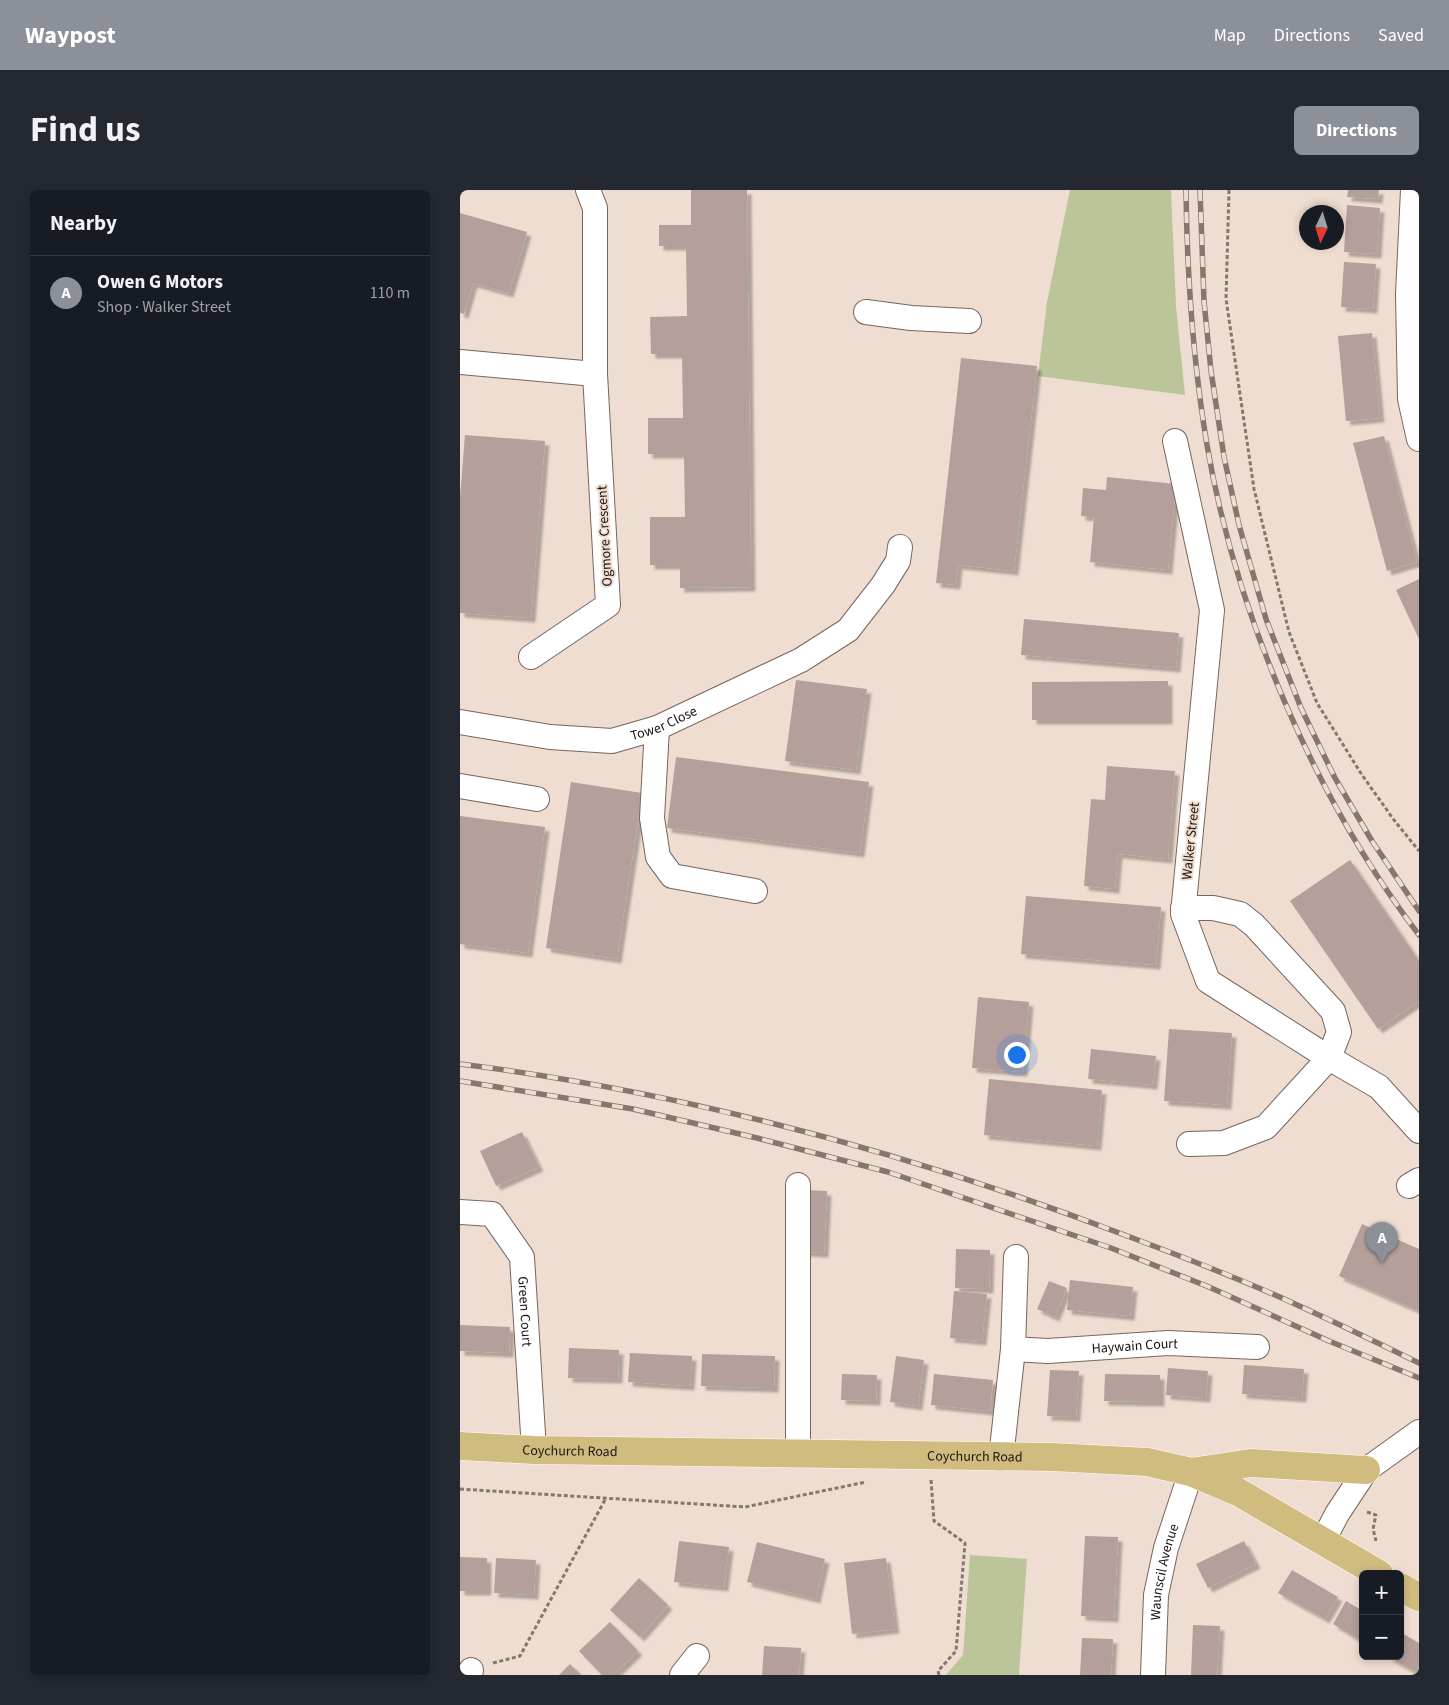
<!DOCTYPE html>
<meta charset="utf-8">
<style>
:root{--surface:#171b24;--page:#242831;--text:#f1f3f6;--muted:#9ea1a6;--line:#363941;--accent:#8c9099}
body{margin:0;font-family:"Source Sans 3",sans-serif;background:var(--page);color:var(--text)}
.controls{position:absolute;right:15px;bottom:15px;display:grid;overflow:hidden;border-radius:8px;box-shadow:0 2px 8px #0003}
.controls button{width:45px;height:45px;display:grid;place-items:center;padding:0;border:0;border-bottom:1px solid var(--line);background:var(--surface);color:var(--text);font:25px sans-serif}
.compass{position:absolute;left:839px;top:15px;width:45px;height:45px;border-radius:50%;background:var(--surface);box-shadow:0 2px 8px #0003;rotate:184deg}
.you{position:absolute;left:556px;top:864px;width:18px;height:18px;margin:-12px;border:4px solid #fff;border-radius:50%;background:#1a73e8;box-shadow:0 0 0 8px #1a73e833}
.badge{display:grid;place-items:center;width:32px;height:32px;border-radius:50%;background:var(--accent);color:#fff;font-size:16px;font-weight:700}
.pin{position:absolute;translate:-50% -41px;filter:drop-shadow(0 1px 2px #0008)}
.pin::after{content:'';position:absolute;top:26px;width:18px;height:15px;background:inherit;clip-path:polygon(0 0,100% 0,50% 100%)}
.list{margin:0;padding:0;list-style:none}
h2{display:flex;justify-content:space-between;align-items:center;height:65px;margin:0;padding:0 20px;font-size:21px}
h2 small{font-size:16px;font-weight:400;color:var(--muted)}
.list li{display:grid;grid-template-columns:32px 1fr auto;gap:15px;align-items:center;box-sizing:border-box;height:75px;padding:0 20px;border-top:1px solid var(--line)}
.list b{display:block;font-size:19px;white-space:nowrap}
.list p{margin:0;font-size:16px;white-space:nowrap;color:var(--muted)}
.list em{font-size:16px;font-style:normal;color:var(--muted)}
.map{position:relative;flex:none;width:959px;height:1485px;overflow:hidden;border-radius:8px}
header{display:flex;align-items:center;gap:30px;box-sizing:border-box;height:70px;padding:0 25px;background:var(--accent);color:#fff}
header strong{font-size:24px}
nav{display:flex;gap:28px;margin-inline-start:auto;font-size:18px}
.intro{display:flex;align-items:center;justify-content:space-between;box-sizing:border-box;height:120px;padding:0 30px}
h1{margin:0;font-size:35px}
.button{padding:12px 22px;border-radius:8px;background:var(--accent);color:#fff;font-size:18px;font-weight:700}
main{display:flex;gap:30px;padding:0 30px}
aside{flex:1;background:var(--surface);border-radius:8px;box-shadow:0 2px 8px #0003}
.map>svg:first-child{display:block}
</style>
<header>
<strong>Waypost</strong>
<nav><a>Map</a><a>Directions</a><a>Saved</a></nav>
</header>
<div class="intro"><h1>Find us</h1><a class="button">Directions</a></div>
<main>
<aside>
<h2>Nearby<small></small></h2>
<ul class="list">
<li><span class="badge">A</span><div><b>Owen G Motors</b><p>Shop · Walker Street</p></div><em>110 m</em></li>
</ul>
</aside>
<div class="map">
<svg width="959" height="1485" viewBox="0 0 959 1485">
<defs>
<filter id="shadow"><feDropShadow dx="4.5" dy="4.5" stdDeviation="1" flood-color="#0004"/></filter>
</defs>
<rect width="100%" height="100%" fill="#f0ddd1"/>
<!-- green -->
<g fill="#bbc599">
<polygon points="610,0 711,0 716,116 725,205 578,186 587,112"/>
<polygon points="510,1365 567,1369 559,1485 486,1485 503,1465"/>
</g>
<!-- building -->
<g fill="#b49f9a" filter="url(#shadow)">
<polygon points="231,0 287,0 291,397 220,398 220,375 190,375 190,327 225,327 224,264 188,264 188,228 223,228 222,164 191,164 190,127 227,126 226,56 199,56 199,35 231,35"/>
<polygon points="888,0 919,0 918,9 887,7"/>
<polygon points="887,15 920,18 917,64 884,62"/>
<polygon points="0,23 67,42 49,103 13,93 4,124 0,123"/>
<polygon points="884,72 916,74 913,119 881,117"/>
<polygon points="912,143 920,228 886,231 878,146"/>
<polygon points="501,168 577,176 554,381 498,375 496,395 476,393"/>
<polygon points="5,245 85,251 71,428 0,423 0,307"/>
<polygon points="924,246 957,372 927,381 893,253"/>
<polygon points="647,287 716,294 708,380 630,372 634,327 621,326 623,298 646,300"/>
<polygon points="959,389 959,449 936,400"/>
<polygon points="564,429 719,443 716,478 561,465"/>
<polygon points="336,490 407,499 396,580 325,571"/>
<polygon points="708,491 708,530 572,530 572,492"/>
<polygon points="216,567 409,592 400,663 207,638"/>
<polygon points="647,576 715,581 708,669 658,664 655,699 624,696 631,609 645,610"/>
<polygon points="111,592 182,603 157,769 86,758"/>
<polygon points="0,626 85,637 68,763 0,754"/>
<polygon points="890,670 959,771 959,811 918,839 830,711"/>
<polygon points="566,706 701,717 696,775 561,764"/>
<polygon points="518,807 569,812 563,882 512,878"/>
<polygon points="709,839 772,843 767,915 704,911"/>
<polygon points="631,859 696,866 693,895 628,889"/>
<polygon points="529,889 642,900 637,956 524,945"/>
<polygon points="62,942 79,977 36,996 20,961"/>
<polygon points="345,1000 367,1001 364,1063 343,1062"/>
<polygon points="902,1034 959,1059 959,1121 879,1086"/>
<polygon points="496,1059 530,1060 529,1099 495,1098"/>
<polygon points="610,1090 673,1097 670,1126 607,1120"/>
<polygon points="589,1091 607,1098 595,1127 577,1119"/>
<polygon points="494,1101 527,1104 522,1151 490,1148"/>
<polygon points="0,1135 50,1137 49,1163 0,1161"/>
<polygon points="109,1158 159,1160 158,1189 108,1188"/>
<polygon points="170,1163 232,1166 230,1196 168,1192"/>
<polygon points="242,1164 315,1166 314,1198 241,1196"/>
<polygon points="436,1166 464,1170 458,1216 430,1212"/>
<polygon points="784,1175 844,1179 842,1208 782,1204"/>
<polygon points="708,1178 748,1181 746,1208 706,1205"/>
<polygon points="590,1180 619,1181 616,1227 587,1226"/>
<polygon points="382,1184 417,1185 416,1211 381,1210"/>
<polygon points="474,1184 533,1190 530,1221 471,1215"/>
<polygon points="645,1184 700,1185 700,1212 644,1211"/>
<polygon points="625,1346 658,1347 654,1428 621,1426"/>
<polygon points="219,1351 269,1357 264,1397 214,1392"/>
<polygon points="784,1351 796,1374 748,1398 736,1374"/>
<polygon points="297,1352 365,1369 356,1409 287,1392"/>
<polygon points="0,1367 27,1368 27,1401 0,1401"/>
<polygon points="36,1368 76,1370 74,1405 34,1403"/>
<polygon points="426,1368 435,1439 392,1444 384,1373"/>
<polygon points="832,1380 878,1407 865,1429 818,1403"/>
<polygon points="179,1388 208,1415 180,1447 150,1420"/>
<polygon points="886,1411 903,1421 903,1452 873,1434"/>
<polygon points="150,1432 178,1461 153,1485 142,1485 119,1461"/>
<polygon points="733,1435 760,1436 757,1485 731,1485"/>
<polygon points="940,1442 959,1453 959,1484 927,1466 940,1466"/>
<polygon points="622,1448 653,1449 651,1485 620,1485"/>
<polygon points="304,1456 341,1458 339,1485 302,1485"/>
<polygon points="110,1474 121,1485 99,1485"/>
</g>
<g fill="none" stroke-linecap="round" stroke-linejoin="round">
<defs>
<g id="minor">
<polyline points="953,0 948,104 950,209 959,249"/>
<polyline points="406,122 451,128 509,131"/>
<polyline points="0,172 135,184 135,18 128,0"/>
<polyline points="715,251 752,420 723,724 748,791 869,868 919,897 959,941"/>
<polyline points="71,467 148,415 135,184"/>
<path id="s1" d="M0,532L90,547L152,551L197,538L341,470L388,440L423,395L438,371L440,357"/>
<polyline points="197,538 192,628 198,667 212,686 295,701"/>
<polyline points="0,596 77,609"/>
<polyline points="723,718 753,718 780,724 794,735 873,821 879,842 869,868 806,937 764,953 729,954"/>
<polyline points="949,996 959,990"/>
<path id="s2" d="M0,1022L32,1024L62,1067L74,1260"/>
<path id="s3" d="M553,1159L588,1161L708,1153L797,1157"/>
<polyline points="338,1264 338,995"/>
<polyline points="541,1268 553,1159 556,1067"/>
<polyline points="863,1351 877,1324 906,1280 959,1242"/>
<polyline points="10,1485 11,1480"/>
<polyline points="222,1485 237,1466"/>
<path id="s4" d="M693,1485L696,1405L706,1358L731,1282"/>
</g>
<g id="major">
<path id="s5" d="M0,1256L74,1260L593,1267L687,1272L731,1282L778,1302L919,1384"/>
<polyline points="731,1282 791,1273 906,1280"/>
<polyline points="940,1397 959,1407"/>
</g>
</defs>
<!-- minor casing -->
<use href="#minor" stroke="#76665c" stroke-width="26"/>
<!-- major casing -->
<use href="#major" stroke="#fff" stroke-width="29"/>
<!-- path -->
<g stroke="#84776f" stroke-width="3" stroke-dasharray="4 2.5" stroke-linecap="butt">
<polyline points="769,0 766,109 794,299 829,442 857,513 902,585 934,630 959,661"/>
<polyline points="471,1290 474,1331 505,1353 496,1461 478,1481 479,1485"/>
<polyline points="0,1299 285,1317 406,1292"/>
<polyline points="907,1322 916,1325 913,1339 916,1351"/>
<polyline points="33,1473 60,1466 146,1308"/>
</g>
<!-- minor -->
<use href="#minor" stroke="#fff" stroke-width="24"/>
<!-- major -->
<use href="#major" stroke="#d1bc80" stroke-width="28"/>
<defs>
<g id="rail">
<path d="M726,0C727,85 733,171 747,255C776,424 855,609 959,745"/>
<polyline points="740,0 744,111 751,181 764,267 779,335 806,429 841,518 875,588 912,651 959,721"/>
<path d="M0,874C224,902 451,964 662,1044C720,1066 779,1088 835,1114C877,1133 918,1153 959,1173"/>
<polyline points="0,891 173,919 297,948 428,982 651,1058 749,1097 869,1151 959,1188"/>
</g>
</defs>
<!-- rail casing -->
<use href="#rail" stroke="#83776f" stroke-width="5.5"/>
<!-- rail -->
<use href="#rail" stroke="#f0ddd1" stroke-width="4" stroke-dasharray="11" stroke-linecap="butt"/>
</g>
<g text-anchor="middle" stroke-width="4" stroke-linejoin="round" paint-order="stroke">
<!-- street labels -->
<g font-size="14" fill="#1a1410" stroke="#f0ddd1">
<text transform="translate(144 346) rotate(-93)" y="5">Ogmore Crescent</text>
<text dy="5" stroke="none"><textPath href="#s1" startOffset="208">Tower Close</textPath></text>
<text transform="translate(730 651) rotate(-84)" y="5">Walker Street</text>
<text dy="5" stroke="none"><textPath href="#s2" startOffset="139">Green Court</textPath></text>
<text dy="5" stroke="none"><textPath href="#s3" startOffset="122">Haywain Court</textPath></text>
<text dy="5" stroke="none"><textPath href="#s5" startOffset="110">Coychurch Road</textPath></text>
<text dy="5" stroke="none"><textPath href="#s5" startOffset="515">Coychurch Road</textPath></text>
<text dy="5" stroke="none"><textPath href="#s4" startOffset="104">Waunscil Avenue</textPath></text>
</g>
</g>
</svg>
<div class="controls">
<button>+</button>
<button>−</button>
</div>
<svg class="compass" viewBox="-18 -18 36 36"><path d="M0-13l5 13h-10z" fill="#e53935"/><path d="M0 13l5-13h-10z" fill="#9ea1a6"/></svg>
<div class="you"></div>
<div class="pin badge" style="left:922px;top:1073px">A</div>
</div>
</main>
